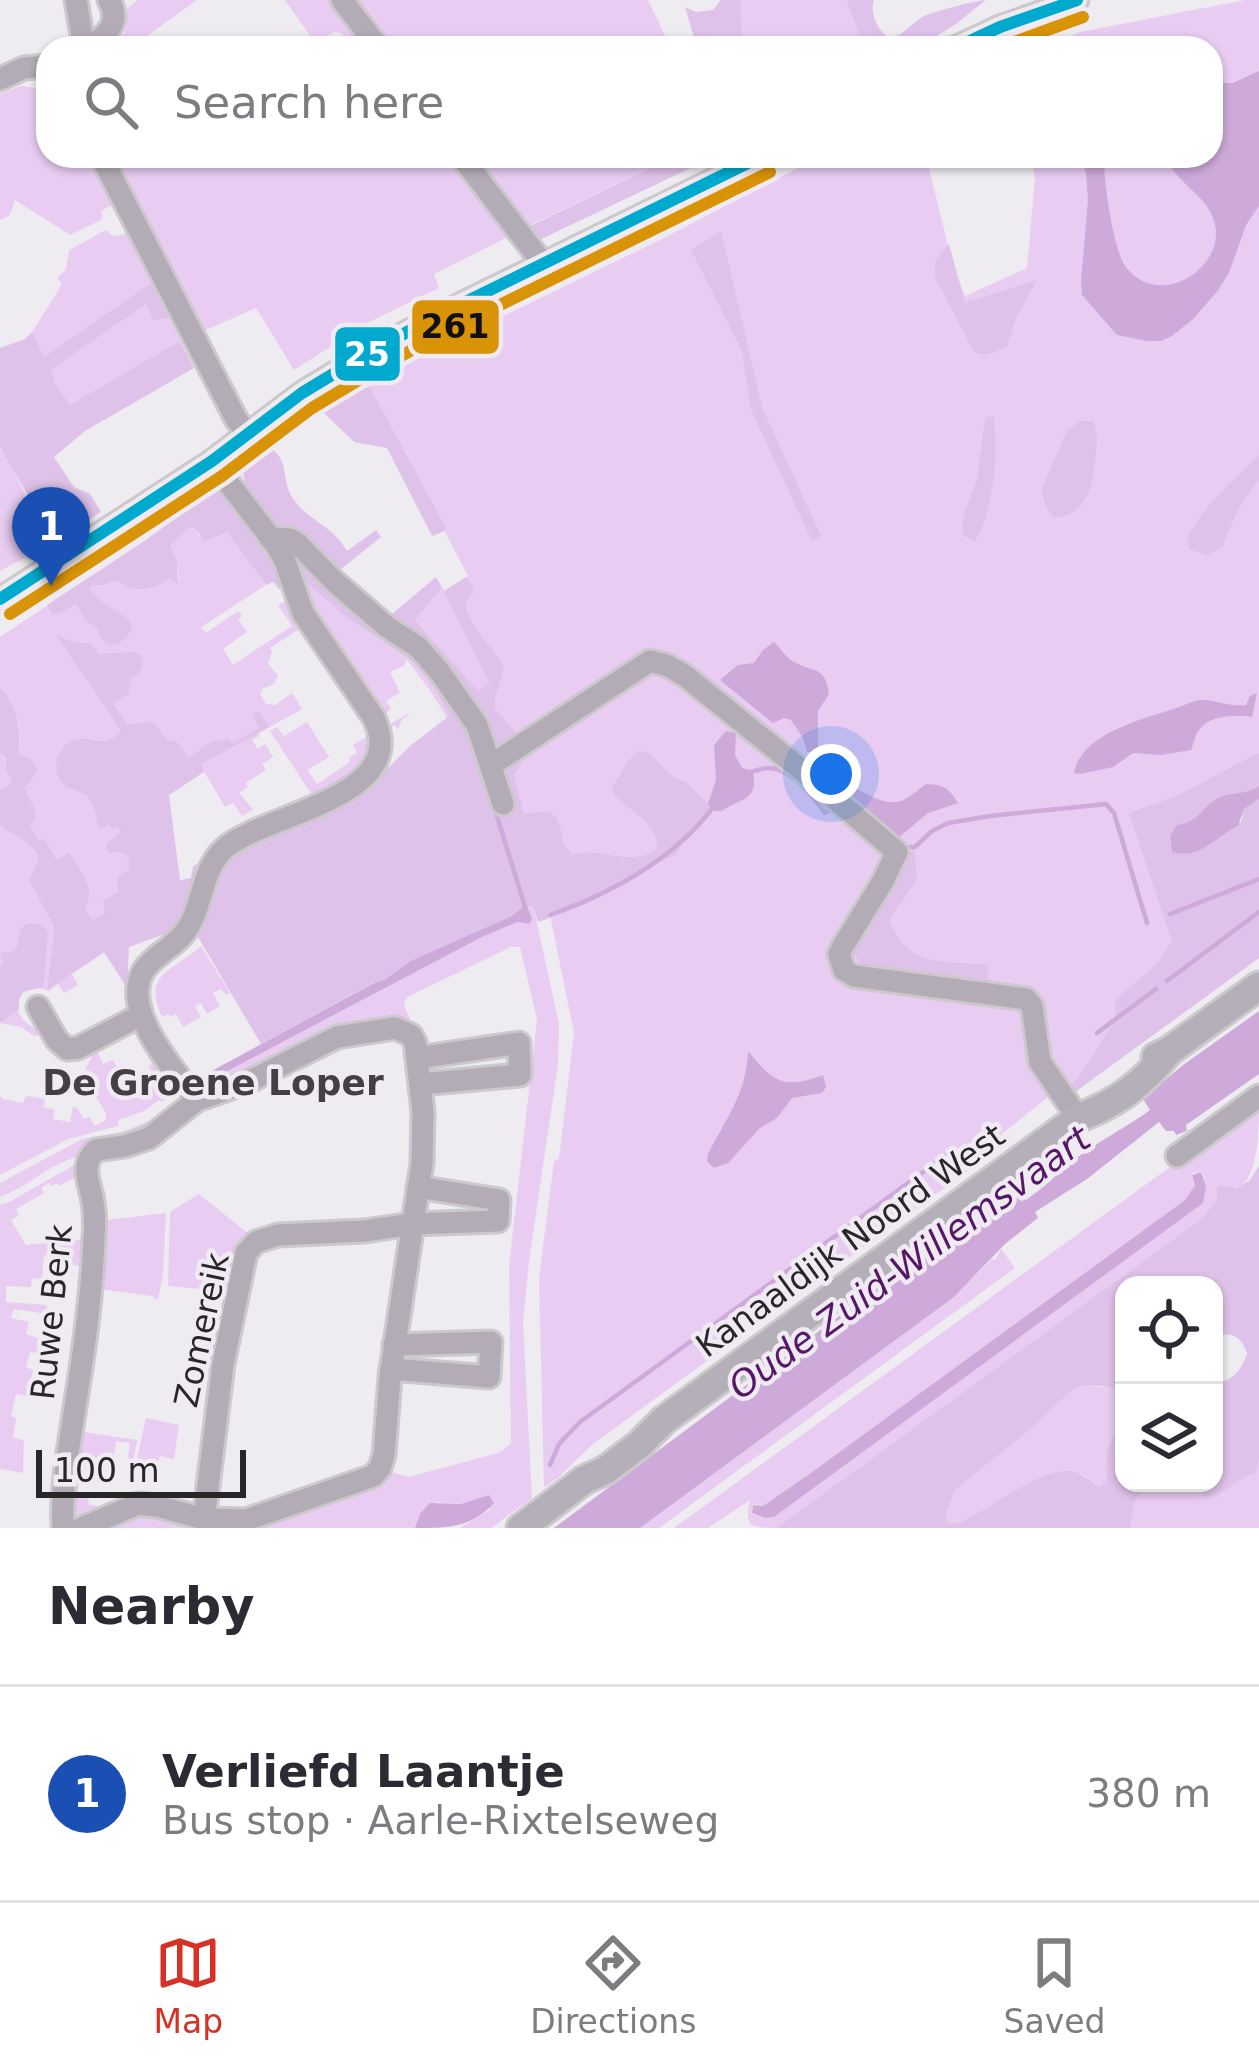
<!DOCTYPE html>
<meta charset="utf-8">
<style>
:root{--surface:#fff;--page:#f7f7f7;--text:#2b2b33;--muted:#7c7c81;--line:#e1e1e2;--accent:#d93025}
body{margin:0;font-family:"DejaVu Sans",sans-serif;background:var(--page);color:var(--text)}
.controls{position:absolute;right:36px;bottom:36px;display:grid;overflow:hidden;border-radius:24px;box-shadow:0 3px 9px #0004}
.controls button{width:108px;height:108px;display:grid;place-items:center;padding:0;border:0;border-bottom:3px solid var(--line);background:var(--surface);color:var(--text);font:60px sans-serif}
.scale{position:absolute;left:36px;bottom:30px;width:210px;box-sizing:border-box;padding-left:12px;border:6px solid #282629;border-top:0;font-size:33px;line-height:42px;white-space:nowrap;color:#282629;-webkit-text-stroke:9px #f0ebf2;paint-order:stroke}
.you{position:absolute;left:831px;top:774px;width:42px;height:42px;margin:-30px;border:9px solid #fff;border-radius:50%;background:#1a73e8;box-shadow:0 0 0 18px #1a73e833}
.badge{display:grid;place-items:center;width:78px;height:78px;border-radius:50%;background:var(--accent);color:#fff;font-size:39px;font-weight:700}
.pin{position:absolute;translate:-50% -99px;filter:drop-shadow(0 3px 6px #0008)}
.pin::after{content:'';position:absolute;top:63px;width:42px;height:36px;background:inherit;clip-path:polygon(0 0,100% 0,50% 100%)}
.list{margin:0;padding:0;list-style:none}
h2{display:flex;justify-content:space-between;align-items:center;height:156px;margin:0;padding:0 48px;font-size:51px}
h2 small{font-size:39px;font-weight:400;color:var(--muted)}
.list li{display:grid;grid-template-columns:78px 1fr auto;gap:36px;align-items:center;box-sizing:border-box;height:216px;padding:0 48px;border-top:3px solid var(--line)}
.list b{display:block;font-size:45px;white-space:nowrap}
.list p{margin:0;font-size:39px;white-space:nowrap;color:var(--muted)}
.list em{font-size:39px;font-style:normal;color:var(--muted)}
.icon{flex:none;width:66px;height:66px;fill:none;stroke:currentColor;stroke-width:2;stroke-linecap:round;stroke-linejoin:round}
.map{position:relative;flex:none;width:1259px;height:1528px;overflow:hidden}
.search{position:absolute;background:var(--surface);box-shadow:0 3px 9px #0004;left:36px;right:36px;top:36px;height:132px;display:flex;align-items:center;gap:30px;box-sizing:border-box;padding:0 42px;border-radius:36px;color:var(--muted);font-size:45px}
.sheet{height:372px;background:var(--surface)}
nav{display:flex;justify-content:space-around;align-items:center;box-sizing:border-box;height:168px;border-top:3px solid var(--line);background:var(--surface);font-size:33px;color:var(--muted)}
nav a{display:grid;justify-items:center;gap:6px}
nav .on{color:var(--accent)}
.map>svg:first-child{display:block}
</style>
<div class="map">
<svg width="1259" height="1528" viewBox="0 0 1259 1528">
<rect width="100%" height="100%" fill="#efecf1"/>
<!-- green -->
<g fill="#e8ccf2" fill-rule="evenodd">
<polygon points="138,0 197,0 136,44 139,48 105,48 125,33 123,12"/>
<polygon points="285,0 333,0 370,48 346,48 342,33 334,32 315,43"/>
<polygon points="349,0 648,0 671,48 385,48"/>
<polygon points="741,0 846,0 864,48 747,48 742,36"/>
<polygon points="1245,0 1259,0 1259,757 1178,950 1078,1078 1062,1086 988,1145 1003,1145 593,1444 558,1478 544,1487 539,1278 554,1161 559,1159 574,1033 549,910 477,691 415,619 442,587 445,591 468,576 367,382 660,240 821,156 926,156 953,266 965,296 1027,268 1035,178 1030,156 1211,156 1211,48 1042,48 1080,32"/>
<polygon points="21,86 36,88 48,92 48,156 88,156 112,205 101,211 103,217 101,220 70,235 15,200 10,215 0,220 0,94"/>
<polygon points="109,156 453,156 514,234 434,274 439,288 369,322 294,370 256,308 197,334"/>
<polygon points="469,156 675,156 526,227"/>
<polygon points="106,230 113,236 127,234 151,283 43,358 32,332 60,288 61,283 57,278 66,269 69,250"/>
<polygon points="147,303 154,321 169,318 180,341 70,406 55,383 52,369"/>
<path d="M0,447C20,478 31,512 50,544L0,571Z"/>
<path d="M188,528H194L199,536L227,532L266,585L201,627L206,633L238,611L242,616L238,620L247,632L223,649L233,665L292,626L278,605L286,601L301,628L270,648L272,652L268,663L278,676L274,684L262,689L260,694L266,704L275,705L292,693L302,709L259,733V736L252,740L258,749L265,744L273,757L262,764L266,770L246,783L248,787L239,793L253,809L242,816L233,803L225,807L200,765L159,787L108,950L72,974L78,985L64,993L58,984L49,991C21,979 6,1008 28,1024C34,1029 41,1030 46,1034L34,1036L21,1027L0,1023V724L17,752L20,739L18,722L11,702L0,688V637L143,542L179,581L177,562L171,545Z"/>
<path d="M297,575L346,617L415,663L433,685L449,716L447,718C435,696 421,678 407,660L404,666L390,672L400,693L386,701L391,709L383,715L389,725L412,711L402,720L398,729L395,726H385L311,614Z"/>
<path d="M307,722L329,757L307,770L317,784L350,762L349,758L357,753L353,745L371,734C371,768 339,783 314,798L270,731L277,727L284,736Z"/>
<path d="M533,905L559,1024L558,1064L529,1261L523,1323L532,1498L491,1528H460L491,1509C471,1502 458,1505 437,1502L420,1514L415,1528H94L127,1513L249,1527L388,1471L409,1477L501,1452L511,1443L509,1266L537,1019L520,947H511L407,997L404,1005L410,1019L409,1024L206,1090L199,1086L480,938L517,922L526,924L532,919L528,908Z"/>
<path d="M201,946L230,993L226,995L221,989L213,993L220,1006L207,1014L201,1003L195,1006L201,1017L183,1027L176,1014L170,1017L168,1014L162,1017C142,972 173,972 201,946Z"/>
<polygon points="96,1049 103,1064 113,1060 117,1067 111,1071 117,1082 123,1080 127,1088 137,1084 143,1094 157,1084 149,1066 158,1061 176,1091 162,1102 159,1100 146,1110 119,1120 118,1126 68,1139 0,1175 0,1096 3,1099 23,1103 26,1096 45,1099 44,1107 55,1110 53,1119 70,1122 73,1107 77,1108 84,1119 89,1117 95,1126 106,1120 106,1113 86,1082 75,1080 82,1076"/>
<path d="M180,1099L181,1106C149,1134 107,1146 68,1160C44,1169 25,1188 0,1197V1183L82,1139L122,1132L154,1119Z"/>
<path d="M1259,1102C1259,1125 1259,1179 1238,1187C1235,1188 1221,1186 1217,1185V1198L1204,1217L776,1528C751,1528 744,1527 750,1500L708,1528H674L1174,1164L1179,1169L1188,1162L1184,1156ZM1202,1171L1205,1182L1202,1203L774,1517L765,1518L751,1513L753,1504L763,1506L808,1475L1185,1200L1195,1185L1191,1174Z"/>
<polygon points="76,1164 80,1165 81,1174 59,1186 57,1183 52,1186 49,1183 41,1188 44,1193 16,1209 19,1215 11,1220 26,1245 88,1239 86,1266 71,1265 71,1257 67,1253 62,1257 44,1255 42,1279 32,1278 31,1287 6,1286 6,1302 47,1305 47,1314 14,1309 11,1318 29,1322 26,1334 40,1339 36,1353 30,1352 26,1367 33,1370 31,1382 36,1384 33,1397 16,1394 11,1416 16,1418 13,1438 24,1440 23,1473 0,1469 0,1204 9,1202"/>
<polygon points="199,1194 255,1239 234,1292 168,1286 170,1212"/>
<polygon points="166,1213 163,1274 158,1300 152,1296 99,1289 99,1221"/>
<polygon points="1001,1249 1015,1268 659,1528 640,1528 954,1297 992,1259 995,1260"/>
<polygon points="1085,1385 1112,1388 1124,1399 1124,1413 1107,1450 1107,1481 1099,1487 1082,1474 961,1522 950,1524 945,1517 955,1490 1026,1433 1071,1391"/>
<polygon points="146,1418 179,1425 174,1459 160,1456 157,1466 146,1465 144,1474 134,1472"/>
<polygon points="77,1431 137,1440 131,1472 126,1471 130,1443 116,1441 112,1467 102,1465 103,1460 98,1459 94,1470 83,1468 83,1461 77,1495 88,1498 89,1505 95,1505 97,1511 72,1520"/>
<path d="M1259,1459V1528H1131C1132,1520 1131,1505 1135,1498C1142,1486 1178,1483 1191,1483L1200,1493L1255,1474Z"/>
</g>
<!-- forest -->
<g fill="#dfc2e9">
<polygon points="721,0 741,0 742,36 747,48 697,48 685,7 696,12 713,10"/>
<path d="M846,0H874C869,12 878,31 889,38C905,35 910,24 924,16C933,12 977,0 986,0L956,24L917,48H864Z"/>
<polygon points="675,156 716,156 537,241 526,228"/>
<polygon points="721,231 762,407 821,536 812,541 751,410 742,351 691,250"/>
<path d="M949,244L965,303L1037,280L1016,318L1007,346C995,352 987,357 974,352L935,277V261Z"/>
<polygon points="151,283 169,318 154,321 146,304 52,369 55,383 70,405 180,341 194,368 85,431 54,457 74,487 90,494 101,512 50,544 36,520 26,492 0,447 0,348 25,339 32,332 44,357"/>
<polygon points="367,382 447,530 432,536 387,448 354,442 321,410"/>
<path d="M993,416C999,451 994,511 975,541L962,534L963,517L977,480L984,425L986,417Z"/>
<path d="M1080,421H1093C1098,432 1097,438 1096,450C1094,480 1090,515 1054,518L1046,506L1041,490L1067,431Z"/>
<path d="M268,446C290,459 281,478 292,497C308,522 332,524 347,551L376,530L381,537L336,573L384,611L392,614L436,577L442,587L415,620L478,691L489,683L444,591L466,577L473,587V593L465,603C469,630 494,645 504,669L495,698V708L518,736L521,765L514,776L524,814C531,814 539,811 546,812C567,815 554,840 573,855C602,845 628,869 657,849C658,819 626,812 612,791C615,780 629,757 639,751L649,753L674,777L686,782L708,803L711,811L691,829L676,854L547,919L538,922L533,906L522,908L513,916L410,961L386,979L373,983L261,1044L195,932L211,882L230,854L378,769L389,767L409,747L449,716L433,685L415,663L346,617L297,575L248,496L242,469L244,464L255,453Z"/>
<path d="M1259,455V480L1239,507L1223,545L1208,556L1190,549L1187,539C1203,504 1233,482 1259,455Z"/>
<path d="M224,483L282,574L283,588L279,589L273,582L266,585L227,532L205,541L194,528H188L171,545L177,562L178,584L168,579C148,593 134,591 115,580L104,585H91L90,590C92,592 102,602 105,604C122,616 148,623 117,645C104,645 100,639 97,627L86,622L76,604L57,615L52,614L47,605L143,542Z"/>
<path d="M56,635L75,643H90L99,654L135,652L142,656C144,668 141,674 130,678L129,693L114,704L127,725C155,724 146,712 167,740L177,742L189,758L212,741L229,740L232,744L259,728L253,715L258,711L269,727L201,764L204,772L169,795L180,880L191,878L193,866L200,863L190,908L170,938L165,934L129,947L127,988L104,952L47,990L55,928L29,880L39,859C32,839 14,838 0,824V791L12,782L6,769V756L0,752V688C17,704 22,731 18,754C27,757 35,760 37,771L25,789L35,810V821L30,825L39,841L44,839L56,860L69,853C75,863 88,880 89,891C90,907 79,904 93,920L105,913L103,901L118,892L117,878L129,869V859C123,851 119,851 109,853L106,847L107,843L121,831L118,826L112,829L109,824L99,829C96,818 95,800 84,794C74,788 68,791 60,779C51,764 59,745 76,739C86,736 95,742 105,741C114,740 115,736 121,730Z"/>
<path d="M1259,753V786C1245,795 1224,794 1211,804C1198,814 1194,823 1177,825C1171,835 1169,840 1172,852L1211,844L1223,832L1241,822L1244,809L1259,799V958L1071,1095L1064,1087L1078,1078L1116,1019L1115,1000L1159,962L1172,941L1129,813L1174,797Z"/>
<path d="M914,846L917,880L889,919C906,969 943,960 988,965L987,981L864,967L851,950C867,912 898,884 914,846Z"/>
<polygon points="26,924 39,924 48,931 44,981 42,987 23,992 19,1000 19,1009 0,1023 0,968 3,962 0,953 11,952 17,947 20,930"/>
<path d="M1259,1166V1459L1255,1474C1235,1478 1226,1495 1206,1498L1191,1483H1214V1383C1232,1382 1241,1371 1247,1354C1241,1336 1233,1332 1214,1336V1285H1124V1399L1112,1388L1101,1386L1085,1385L1071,1391L1026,1433L955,1490L945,1517L950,1524L961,1522C989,1509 1037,1472 1065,1471C1079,1470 1089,1480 1099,1487L1107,1481V1450L1124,1413V1483H1169C1134,1496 1135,1487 1131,1528H776L1204,1217L1217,1198V1185L1237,1188L1250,1180Z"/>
</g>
<!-- water -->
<g fill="#cdaad9">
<path d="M1259,71V206L1246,225L1229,273L1216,293L1193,319L1172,336L1161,341H1147L1117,335L1082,295L1081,281L1088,200L1086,173L1079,156H1104C1103,178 1113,246 1124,264C1153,309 1218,275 1216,231C1214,196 1175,186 1166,156H1211V83H1233Z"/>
<path d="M774,642C782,649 786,659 796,663C816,673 825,666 829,694L818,711V747L812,752H807L803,738L791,720L784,718L773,723L720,680L738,665L754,663L763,650Z"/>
<path d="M1257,693L1252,717C1236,714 1209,715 1199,730C1194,736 1194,744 1191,750L1161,755L1133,753L1113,767L1080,774L1074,773C1081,734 1140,720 1173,709C1181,707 1192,701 1200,700C1213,699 1229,707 1246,705L1250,696Z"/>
<path d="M726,731L736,733L735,755L742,768L753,771C759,802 739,798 722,811H711L708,803L716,780L714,745Z"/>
<path d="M844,782C861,790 883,807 901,801C910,798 919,789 926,784C944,785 949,788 958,803L928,813L897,839L845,795Z"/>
<path d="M1259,786V799L1244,809L1238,826C1214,837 1201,860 1172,852L1170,836L1177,825C1200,822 1202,806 1220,797C1233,792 1246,795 1259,786Z"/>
<polygon points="522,908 528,908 532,919 529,924 517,922 480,938 199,1086 193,1081 374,983 386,979 410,961 512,916"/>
<path d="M1259,1011V1074L1186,1125L1187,1131L1176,1135L1174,1131H1166L1159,1122L1087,1179L1035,1212L1038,1218L1005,1244L954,1297L640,1528H554L943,1239L963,1232L1013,1192L1018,1198L1021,1196L1026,1200C1044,1188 1059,1172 1078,1157C1102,1139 1127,1127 1150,1110L1143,1099L1183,1065Z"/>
<path d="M748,1051C773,1082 784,1090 823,1075L826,1087L822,1093L792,1098L777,1118L760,1128L728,1163L714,1168L707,1161L708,1154C726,1119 747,1092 748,1051Z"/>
<polygon points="1201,1172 1206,1186 1203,1203 774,1517 765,1518 752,1513 753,1505 763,1506 808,1475 1185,1200 1195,1185 1192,1175"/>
<path d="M489,1495L494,1503C471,1528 449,1528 415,1528L420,1514L430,1503L461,1504Z"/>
</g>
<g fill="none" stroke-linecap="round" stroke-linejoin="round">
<!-- stream -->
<g stroke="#cdaad9" stroke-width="4.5">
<polyline points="461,721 470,737"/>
<path d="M748,773C754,771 763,768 769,768C790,768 814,797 825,813L831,809"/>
<polyline points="495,810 527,913"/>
<polyline points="909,847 915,847 932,831 948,823 990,816 1106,804 1114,813 1147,923"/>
<polyline points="1170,914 1259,879"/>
<path d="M550,915C612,893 671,861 712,809"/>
<polyline points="1167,981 1259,912"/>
<polyline points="1097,1033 1156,989"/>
<polyline points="550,1465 559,1444 580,1422 952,1151"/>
</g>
<defs>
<g id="minor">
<polyline points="76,0 84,48"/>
<polyline points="342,0 379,48"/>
<path d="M88,48C106,36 122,23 109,0"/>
<polyline points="955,48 1000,27 1077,0"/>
<polyline points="0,79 24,68 48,66"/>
<polyline points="101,156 236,419 248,435"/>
<polyline points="461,156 544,265"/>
<polyline points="270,538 290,539 298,544 334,581 387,627 418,647 439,671 477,725 503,804"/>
<polyline points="0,599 212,461 302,393 353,362 427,321 762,156"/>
<polyline points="491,765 650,661 666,665 684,675 799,768 897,852 883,881 843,946 839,954 844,970 854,976 1026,999 1032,1006 1040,1062 1078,1118"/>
<polyline points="38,1007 57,1040 67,1049 78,1048 141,1015"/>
<polyline points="417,1058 519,1043 520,1075 421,1084"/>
<polyline points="1177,1156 1259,1096"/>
<polyline points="391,1369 489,1377 491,1342 394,1345"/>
<polyline points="204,1519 223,1364 246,1253 256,1242 278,1235 364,1231 412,1224 498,1221 499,1200 418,1187"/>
<path d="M63,1528C61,1487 69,1447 75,1407C84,1351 92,1296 94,1239C95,1227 95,1214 93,1202C90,1182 79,1166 96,1150L125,1146L149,1138L197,1100"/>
<path d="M82,1528L138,1504L157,1506L204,1519L246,1520L373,1476L380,1468L384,1455L390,1377L422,1163L423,1112L415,1042L411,1035L395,1028L337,1037L248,1082L197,1100C174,1070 119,1009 144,970C154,955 174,947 185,932C204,906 200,872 224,849C262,814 412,799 374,718L303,613L285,561L276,545L212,461"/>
</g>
<g id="major">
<polyline points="1156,1057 1169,1051 1259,986"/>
<path d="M521,1528L584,1480L606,1470L639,1445L664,1420L1078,1118C1117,1103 1143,1084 1169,1051"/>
</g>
</defs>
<!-- minor casing -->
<use href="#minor" stroke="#cbc9cc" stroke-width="27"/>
<!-- major casing -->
<use href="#major" stroke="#cbc9cc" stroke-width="33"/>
<!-- minor -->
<use href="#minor" stroke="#b3abb5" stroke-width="21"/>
<!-- major -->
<use href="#major" stroke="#b4afb8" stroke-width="27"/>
<defs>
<g id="bus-1">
<polyline points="955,48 1000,27 1077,0"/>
<polyline points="0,599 212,461 302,393 353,362 427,321 762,156"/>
</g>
<g id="bus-2">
<polyline points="998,48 1083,17"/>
<polyline points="10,614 222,476 312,408 362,378 435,337 770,172"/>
</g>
</defs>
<!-- bus-1 casing -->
<use href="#bus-1" stroke="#f0ebf2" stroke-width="21"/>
<!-- bus-2 casing -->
<use href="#bus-2" stroke="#f0ebf2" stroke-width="21"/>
<!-- bus-1 -->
<use href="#bus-1" stroke="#00a9ce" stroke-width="12"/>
<!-- bus-2 -->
<use href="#bus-2" stroke="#d89306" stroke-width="12"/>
</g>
<g text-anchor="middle" stroke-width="9" stroke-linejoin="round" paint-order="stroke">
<!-- street labels -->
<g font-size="33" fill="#282629" stroke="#f0ebf2">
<text transform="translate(850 1240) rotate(-36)" y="12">Kanaaldijk Noord West</text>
<text transform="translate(51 1312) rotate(-84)" y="12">Ruwe Berk</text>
<text transform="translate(201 1330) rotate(-78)" y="12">Zomereik</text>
</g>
<!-- neighbourhood labels -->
<g font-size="36" font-weight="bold" fill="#433f45" stroke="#f0ebf2">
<text x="213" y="1095">De Groene Loper</text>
</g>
<!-- water labels -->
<g font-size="36" font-style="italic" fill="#551867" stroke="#f0ebf2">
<text transform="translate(909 1262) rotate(-36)" y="13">Oude Zuid-Willemsvaart</text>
</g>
</g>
<g stroke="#f0ebf2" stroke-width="4.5">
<rect x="410" y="298" width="91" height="58" rx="12" fill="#d89306"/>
<rect x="333" y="325" width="69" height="58" rx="12" fill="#00a9ce"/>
</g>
<g font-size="33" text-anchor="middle" font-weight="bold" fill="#fff">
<text x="367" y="366">25</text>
</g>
<g font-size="33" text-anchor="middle" font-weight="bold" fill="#111">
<text x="455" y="338">261</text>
</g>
</svg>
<div class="controls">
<button><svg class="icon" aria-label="locate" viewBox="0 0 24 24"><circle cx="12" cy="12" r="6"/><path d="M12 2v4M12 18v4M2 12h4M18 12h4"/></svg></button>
<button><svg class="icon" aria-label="layers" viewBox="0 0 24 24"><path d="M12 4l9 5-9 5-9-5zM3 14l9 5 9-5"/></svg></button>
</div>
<div class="scale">100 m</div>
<div class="you"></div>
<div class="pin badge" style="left:51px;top:586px;background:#1a4fb4">1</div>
<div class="search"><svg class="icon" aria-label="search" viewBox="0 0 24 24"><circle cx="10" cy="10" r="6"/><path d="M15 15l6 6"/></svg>Search here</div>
</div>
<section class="sheet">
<h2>Nearby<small></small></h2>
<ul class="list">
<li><span class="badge" style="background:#1a4fb4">1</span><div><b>Verliefd Laantje</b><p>Bus stop · Aarle-Rixtelseweg</p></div><em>380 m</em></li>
</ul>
</section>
<nav>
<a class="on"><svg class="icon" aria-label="map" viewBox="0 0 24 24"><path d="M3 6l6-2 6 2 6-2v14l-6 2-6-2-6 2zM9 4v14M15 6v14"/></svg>Map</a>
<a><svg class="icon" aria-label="directions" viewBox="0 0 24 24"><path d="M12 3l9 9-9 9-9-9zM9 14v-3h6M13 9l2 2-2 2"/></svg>Directions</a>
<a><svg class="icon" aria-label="saved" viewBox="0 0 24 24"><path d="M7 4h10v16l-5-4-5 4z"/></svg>Saved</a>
</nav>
